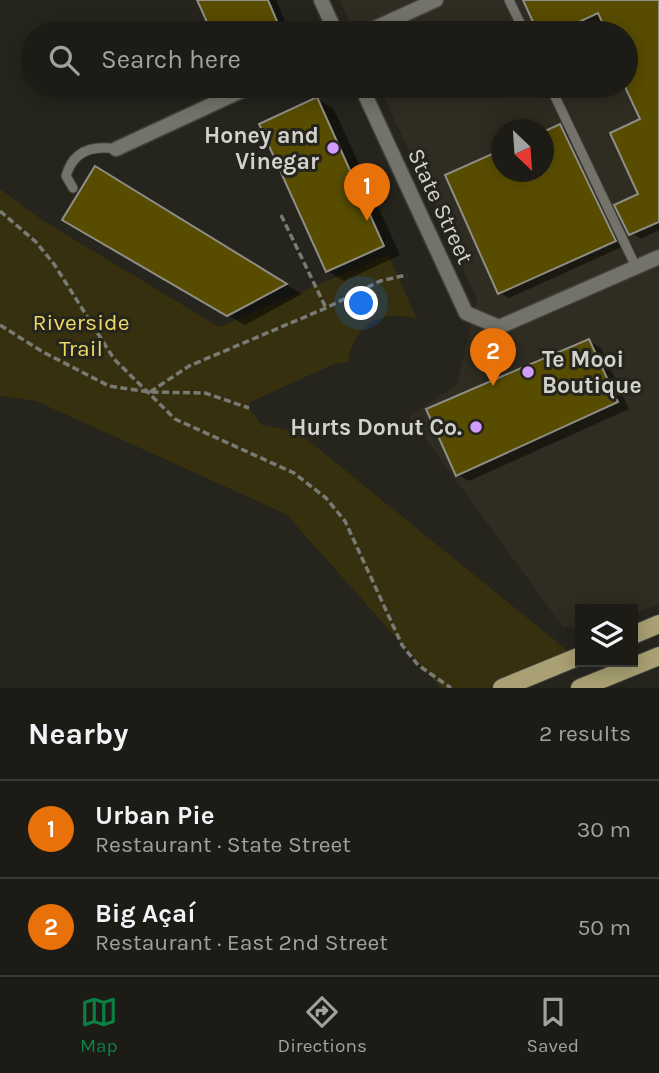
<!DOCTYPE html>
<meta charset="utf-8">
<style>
:root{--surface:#1c1b16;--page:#292823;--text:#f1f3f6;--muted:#a0a1a1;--line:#3a3935;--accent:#0b8043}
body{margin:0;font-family:Karla,sans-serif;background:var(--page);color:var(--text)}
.controls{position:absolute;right:21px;bottom:21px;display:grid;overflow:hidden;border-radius:0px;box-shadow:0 4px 18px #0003}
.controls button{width:63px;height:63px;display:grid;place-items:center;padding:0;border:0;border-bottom:2px solid var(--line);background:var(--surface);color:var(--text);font:35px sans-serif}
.compass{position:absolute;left:491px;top:119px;width:63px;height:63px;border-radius:50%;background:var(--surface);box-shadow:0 4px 18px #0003;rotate:155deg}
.you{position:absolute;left:362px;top:304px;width:24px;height:24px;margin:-18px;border:5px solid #fff;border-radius:50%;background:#1a73e8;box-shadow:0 0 0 10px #1a73e833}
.badge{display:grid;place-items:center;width:46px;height:46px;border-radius:50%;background:var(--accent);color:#fff;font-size:23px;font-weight:700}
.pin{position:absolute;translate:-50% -58px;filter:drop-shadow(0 2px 4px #0008)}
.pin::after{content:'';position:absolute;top:37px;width:24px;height:21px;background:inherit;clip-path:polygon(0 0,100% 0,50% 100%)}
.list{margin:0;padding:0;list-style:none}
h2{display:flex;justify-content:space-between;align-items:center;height:91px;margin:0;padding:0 28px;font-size:30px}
h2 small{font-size:23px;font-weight:400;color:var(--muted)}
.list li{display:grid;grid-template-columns:46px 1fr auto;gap:21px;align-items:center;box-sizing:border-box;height:98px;padding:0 28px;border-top:2px solid var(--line)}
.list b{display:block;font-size:26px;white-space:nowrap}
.list p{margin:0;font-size:23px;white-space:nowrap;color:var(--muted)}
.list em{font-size:23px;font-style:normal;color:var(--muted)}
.icon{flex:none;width:38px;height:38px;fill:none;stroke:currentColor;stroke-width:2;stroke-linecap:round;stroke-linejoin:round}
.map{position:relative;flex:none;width:659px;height:688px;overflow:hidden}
.search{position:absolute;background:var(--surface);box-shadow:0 4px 18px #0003;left:21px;right:21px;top:21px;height:77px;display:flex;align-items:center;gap:18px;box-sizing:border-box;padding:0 24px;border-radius:38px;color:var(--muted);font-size:26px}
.sheet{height:287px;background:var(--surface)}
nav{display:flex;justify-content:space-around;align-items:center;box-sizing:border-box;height:98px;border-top:2px solid var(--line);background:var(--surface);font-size:19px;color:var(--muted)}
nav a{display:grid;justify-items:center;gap:4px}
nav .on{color:var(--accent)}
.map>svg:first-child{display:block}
</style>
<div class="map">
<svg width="659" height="688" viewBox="0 0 659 688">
<rect width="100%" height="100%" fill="#25241d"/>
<!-- built -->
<path fill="#2f2d21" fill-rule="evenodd" d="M339,0H659V604L633,614V609H580V628L563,627L409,416L457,384L477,299L379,86H626V33H355ZM502,130H544V172H502Z"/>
<!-- green -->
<path fill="#36300f" d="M0,189L42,220L219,327L388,255L417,319C380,309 354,324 348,362L334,364L250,402L249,408L262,425L298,432L568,651L490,688H441L286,514L36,401L0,396Z"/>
<!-- shadow -->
<g fill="#0007">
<polygon points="199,0 276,0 290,33 214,33"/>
<polygon points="524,0 659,0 659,230 641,239 632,233 640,194 642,120 626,85 632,81 626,68 626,33 609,33 603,20 575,33 540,33"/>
<polygon points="317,99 334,109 400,255 344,281 327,271"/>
<polygon points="560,126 570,131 624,246 509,298 500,293 448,176 502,152 502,172 544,172"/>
<polygon points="112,178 302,294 245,325 64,220"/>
<polygon points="589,341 601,348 629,409 469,481 457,474"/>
</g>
<!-- building -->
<g fill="#584c00" stroke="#8f8e86" stroke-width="2">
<polygon points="197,0 268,0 282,33 212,33"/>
<polygon points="523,0 659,0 659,222 629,235 614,205 638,194 610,133 640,119 626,89 626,33 607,33 598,13 555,33 538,33"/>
<polygon points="317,97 384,246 326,272 259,124"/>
<polygon points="560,124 616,241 498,294 445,175 501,150 501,172 543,172 543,132"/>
<polygon points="95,166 287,284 227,316 62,220"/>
<polygon points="589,339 618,402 456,476 426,409"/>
</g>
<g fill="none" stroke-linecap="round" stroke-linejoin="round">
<defs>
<g id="lane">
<polyline points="509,0 525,33"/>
<polyline points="550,86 636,267"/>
<path d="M73,188L66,176C73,151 92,145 116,149"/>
</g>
<g id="street">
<polyline points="321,0 336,33"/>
<polyline points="364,33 436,0"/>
<polyline points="361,86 466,313 499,327 659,257"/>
<polyline points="116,149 252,86"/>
</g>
<g id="primary">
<polyline points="633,635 659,624"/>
<polyline points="502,688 580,656"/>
<polyline points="580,688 659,656"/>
</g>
</defs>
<!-- lane casing -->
<use href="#lane" stroke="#41403b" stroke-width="11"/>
<!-- street casing -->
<use href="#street" stroke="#41403b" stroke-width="17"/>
<!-- primary casing -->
<use href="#primary" stroke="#41403b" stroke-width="20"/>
<!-- path -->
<g stroke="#7a7a74" stroke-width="3.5" stroke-dasharray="7 3.5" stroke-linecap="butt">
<polyline points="0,211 36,242 54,264 114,359 175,419 294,473 326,498 345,521 402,645 418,665 451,688"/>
<polyline points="281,215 326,308"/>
<polyline points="0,325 43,352 109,386 150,392 205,393 249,408"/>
<polyline points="150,392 189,366 326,308 380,281 407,275"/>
</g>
<!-- lane -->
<use href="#lane" stroke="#74736b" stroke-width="9"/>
<!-- street -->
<use href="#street" stroke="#74736b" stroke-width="14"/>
<!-- primary -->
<use href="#primary" stroke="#a9a173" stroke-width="18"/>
</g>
<!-- markers -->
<g fill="#d29cfd" stroke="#25241d" stroke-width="2.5">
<circle cx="333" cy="148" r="7"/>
<circle cx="528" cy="372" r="7"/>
<circle cx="476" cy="427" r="7"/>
</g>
<g text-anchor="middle" stroke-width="6" stroke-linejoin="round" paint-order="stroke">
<!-- poi labels -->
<g font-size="23" font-weight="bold" fill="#d3d3ce" stroke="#25241d" text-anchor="end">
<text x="319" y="143">Honey and<tspan x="319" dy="26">Vinegar</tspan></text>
<text x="542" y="367" text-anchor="start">Te Mooi<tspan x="542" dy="26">Boutique</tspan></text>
<text x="462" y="435">Hurts Donut Co.</text>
</g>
<!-- street labels -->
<g font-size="23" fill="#d3d3ce" stroke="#25241d">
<text transform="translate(441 206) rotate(65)" y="8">State Street</text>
</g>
<!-- park labels -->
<g font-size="23" fill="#edd864" stroke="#25241d">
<text x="81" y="330">Riverside<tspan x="81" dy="26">Trail</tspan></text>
</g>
</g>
</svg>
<div class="controls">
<button><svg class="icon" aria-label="layers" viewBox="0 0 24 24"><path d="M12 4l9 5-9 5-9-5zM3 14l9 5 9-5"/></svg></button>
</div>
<svg class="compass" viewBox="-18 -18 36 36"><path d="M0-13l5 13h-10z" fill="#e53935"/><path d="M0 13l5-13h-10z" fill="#a0a1a1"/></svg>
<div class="you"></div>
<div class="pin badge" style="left:367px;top:221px;background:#e8710a">1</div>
<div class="pin badge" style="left:493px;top:386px;background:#e8710a">2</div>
<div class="search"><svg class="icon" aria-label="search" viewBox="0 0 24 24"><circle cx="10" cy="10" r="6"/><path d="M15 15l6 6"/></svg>Search here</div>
</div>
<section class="sheet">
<h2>Nearby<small>2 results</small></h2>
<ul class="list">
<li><span class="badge" style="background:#e8710a">1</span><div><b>Urban Pie</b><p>Restaurant · State Street</p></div><em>30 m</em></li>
<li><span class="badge" style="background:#e8710a">2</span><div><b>Big Açaí</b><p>Restaurant · East 2nd Street</p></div><em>50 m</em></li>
</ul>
</section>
<nav>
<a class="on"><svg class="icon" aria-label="map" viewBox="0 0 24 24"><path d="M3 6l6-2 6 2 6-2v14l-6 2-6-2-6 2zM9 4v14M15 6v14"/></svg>Map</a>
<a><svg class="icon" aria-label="directions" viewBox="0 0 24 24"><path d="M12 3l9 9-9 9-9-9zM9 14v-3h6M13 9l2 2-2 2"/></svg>Directions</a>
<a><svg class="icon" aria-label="saved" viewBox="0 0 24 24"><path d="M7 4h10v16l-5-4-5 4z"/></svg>Saved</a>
</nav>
